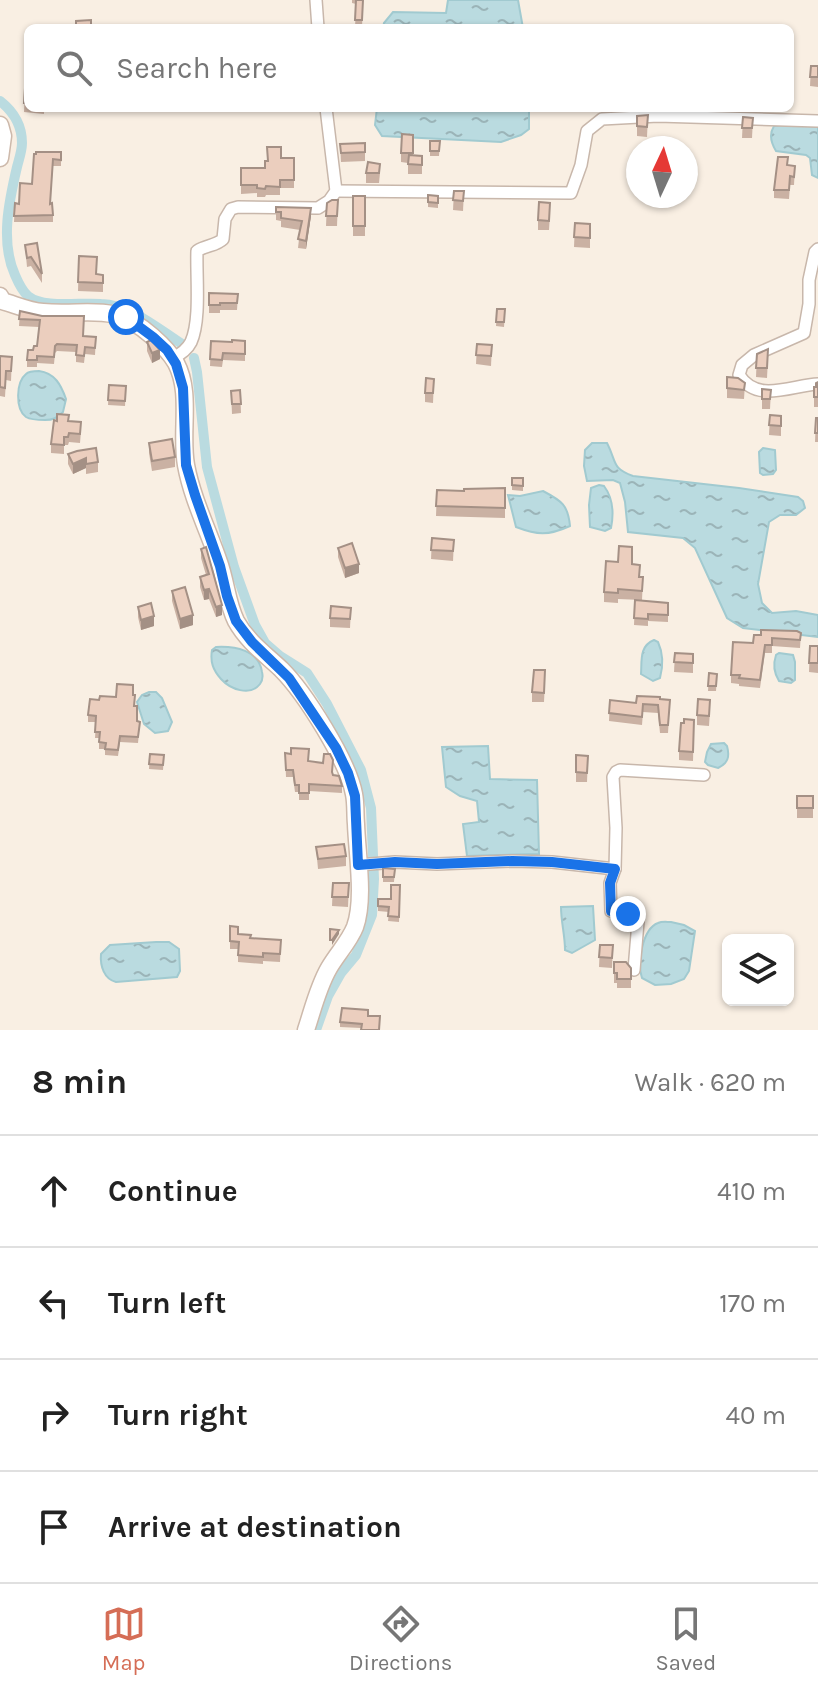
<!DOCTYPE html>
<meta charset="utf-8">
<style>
:root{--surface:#fff;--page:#f6f6f6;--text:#222;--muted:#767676;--line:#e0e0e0;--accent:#d56d56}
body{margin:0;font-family:Karla,sans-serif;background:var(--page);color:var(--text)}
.controls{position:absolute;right:24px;bottom:24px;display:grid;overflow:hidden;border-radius:12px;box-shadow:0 2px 6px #0004}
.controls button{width:72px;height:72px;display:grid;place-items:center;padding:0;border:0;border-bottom:2px solid var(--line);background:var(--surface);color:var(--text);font:40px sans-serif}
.compass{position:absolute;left:626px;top:136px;width:72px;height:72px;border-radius:50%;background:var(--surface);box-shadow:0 2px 6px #0004;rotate:4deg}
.stop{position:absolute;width:24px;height:24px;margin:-18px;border:6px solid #1a73e8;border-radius:50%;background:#fff}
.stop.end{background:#1a73e8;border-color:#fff;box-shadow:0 2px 8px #0008}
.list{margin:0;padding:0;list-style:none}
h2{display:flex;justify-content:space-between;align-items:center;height:104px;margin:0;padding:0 32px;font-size:34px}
h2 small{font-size:26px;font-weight:400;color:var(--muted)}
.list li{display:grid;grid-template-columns:52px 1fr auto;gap:24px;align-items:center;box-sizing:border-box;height:112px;padding:0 32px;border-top:2px solid var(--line)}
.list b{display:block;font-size:30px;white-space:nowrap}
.list em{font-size:26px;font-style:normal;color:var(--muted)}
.icon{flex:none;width:44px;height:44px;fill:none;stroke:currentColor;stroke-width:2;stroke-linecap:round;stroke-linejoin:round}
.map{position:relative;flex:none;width:818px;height:1030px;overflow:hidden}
.search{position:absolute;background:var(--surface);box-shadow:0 2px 6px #0004;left:24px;right:24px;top:24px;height:88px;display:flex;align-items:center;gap:20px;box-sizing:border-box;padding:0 28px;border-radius:12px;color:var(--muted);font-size:30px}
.sheet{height:552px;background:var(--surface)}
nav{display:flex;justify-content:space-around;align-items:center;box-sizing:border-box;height:112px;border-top:2px solid var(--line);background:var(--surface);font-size:22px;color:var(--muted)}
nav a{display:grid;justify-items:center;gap:4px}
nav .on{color:var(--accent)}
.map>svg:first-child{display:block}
</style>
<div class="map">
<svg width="818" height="1030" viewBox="0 0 818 1030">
<defs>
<pattern id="water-ripples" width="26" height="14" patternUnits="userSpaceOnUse" patternTransform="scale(2)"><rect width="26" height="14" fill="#badbe0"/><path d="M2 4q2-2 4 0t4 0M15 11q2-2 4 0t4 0" fill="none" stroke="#9bb4b8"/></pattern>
</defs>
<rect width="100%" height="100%" fill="#f9efe3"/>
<!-- water -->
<g fill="url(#water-ripples)" stroke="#a1cad0" stroke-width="2">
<polygon points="448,0 518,0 523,28 383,28 384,23 393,12 446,13"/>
<polygon points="377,108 529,108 529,129 521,135 501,142 382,136 375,125"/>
<path d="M787,124L818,127V178L812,175L810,158L806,155L776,151C771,143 769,134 774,126Z"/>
<path d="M39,371C55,373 61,385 66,399L63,412C57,418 53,420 45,420C39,420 31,420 26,417C15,409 16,382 26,374C29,371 34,371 39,371Z"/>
<path d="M592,443H607C617,462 611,468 633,476L739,488L798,497L803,501L805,508L796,515H780L769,522L758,584L762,603L772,613L796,611L818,615V637L743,628L727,618L695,548L683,538L628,532L625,502L620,483L613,480L587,481L584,466L585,450Z"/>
<polygon points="763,448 775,450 776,470 773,474 763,475 760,473 759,452"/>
<path d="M599,485L604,486C613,498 614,513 611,528L605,531L590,527L589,505L591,488Z"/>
<path d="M543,491C562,501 568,505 570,526C548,536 537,535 516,527L508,495L520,496Z"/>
<path d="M654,640L658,642C663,653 663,667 660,678L653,681L641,674C642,661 639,646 654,640Z"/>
<path d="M216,647C235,646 259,650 262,672C263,676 263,680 260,684C250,697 230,689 221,679C213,670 210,662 212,650Z"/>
<path d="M779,653L793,655L795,662V680L791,683L779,681C774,673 773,664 776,655Z"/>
<polygon points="149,692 156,692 162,698 172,722 168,731 155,733 144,724 137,702 142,695"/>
<path d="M724,743L727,746C730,757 728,763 718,768L708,765L705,762L707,752L711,744Z"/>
<polygon points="488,746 490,779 537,780 539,854 467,856 463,824 479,822 477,801 460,796 446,787 442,747"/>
<path d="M593,906L595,940L572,953L565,950C565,935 561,922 561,907Z"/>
<path d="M671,922L684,925L695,931L689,971L684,979L671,984L655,985L642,978C637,964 642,929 658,923C662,921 667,922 671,922Z"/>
<path d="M156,942H169L179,949L180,971L177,977L116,982C104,979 100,966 101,954L110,945Z"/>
</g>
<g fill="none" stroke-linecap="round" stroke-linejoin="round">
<!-- canal -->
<g stroke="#badbe0" stroke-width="10">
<path d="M0,101C14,112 22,125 22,143C22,151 19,159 17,167C9,201 0,242 15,275C18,282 22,291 28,296C44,309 80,302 101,304C131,305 157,328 182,344"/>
<polyline points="194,358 197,372 207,467 234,567 255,625 265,643 280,656 307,673 327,704 361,770 371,808 374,879 372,915 356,955 341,973 328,996 316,1030"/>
</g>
<defs>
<g id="street">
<polyline points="316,0 318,28"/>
<polyline points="336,191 571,193 581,165 587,131 602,119 658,116 818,121"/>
<path d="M818,249L815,252L809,280V304L804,333L754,355L742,365L739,375C757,404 792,385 818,384"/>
<path d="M173,358C181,354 187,350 191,342C201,320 196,276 197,251C206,245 216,246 223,239L225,219L231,209L238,207L318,208L329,201L336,191L326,108"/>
<polyline points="358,865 395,862 437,864 512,861 552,862 615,869 616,828 613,777 616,772 620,770 704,775"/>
<polyline points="615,869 610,883 611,911 628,914 638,922 634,970"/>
</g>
<g id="secondary">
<polyline points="0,125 3,136 0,158"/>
<path d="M0,296L2,301C16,305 29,311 43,312C88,316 113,301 152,336C160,343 170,352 176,363C192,393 180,432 186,465C192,498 208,530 219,562C226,581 227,603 236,621C247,641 265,654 281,669C305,693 348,761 354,794C356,804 355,814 356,824C357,854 365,899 355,927C349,942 337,954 329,968C318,987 313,1009 306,1030"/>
</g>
</defs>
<!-- street casing -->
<use href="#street" stroke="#c8b7ab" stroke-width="14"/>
<!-- secondary casing -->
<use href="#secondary" stroke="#cdb9ab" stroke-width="19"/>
<!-- street -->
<use href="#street" stroke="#fff" stroke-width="11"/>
<!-- secondary -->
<use href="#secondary" stroke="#fff" stroke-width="16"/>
</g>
<!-- wall -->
<g fill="#cab1a3">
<polygon points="352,0 363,0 362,28 355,28 356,4 352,3"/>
<polygon points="811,66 818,66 818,87 810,86"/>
<polygon points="25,88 28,88 28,108 44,108 44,114 24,112"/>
<polygon points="648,115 647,137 637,136 637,116"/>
<polygon points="743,117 753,118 752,138 742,138"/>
<polygon points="413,135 413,156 422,156 422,174 408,174 408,163 401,162 401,153"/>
<polygon points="430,141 440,141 439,156 430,156"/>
<polygon points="365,143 365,161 341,162 340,144"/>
<polygon points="61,152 61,166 53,166 50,203 53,215 53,222 14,222 15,203 19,204 32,184 34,154"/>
<polygon points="281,158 294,158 294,188 280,188 280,195 266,195 265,197 257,197 257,193 241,194 241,168 265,168"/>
<polygon points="788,165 795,166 794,185 790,185 789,199 774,198 774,190"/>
<polygon points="366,173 380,173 379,183 366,183"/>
<polygon points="454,191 464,191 463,211 453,210"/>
<polygon points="428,195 438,196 438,208 428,207"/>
<rect x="353" y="196" width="12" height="40"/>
<polygon points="338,200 337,226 326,226 327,203"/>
<polygon points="276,207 311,216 306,249 298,248 300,230 281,227 281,221 276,220"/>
<polygon points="550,213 549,230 538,230 538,220"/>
<polygon points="575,223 590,224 590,248 574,247"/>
<polygon points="25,245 42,274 42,283 31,266 27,267"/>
<polygon points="79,256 96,274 103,275 103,292 78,291"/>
<polygon points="209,293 238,294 237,310 220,310 220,313 209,313"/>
<polygon points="497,309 505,309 504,327 496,326"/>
<polygon points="20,311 83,336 96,337 95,355 85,354 84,363 76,362 76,352 57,351 55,353 54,364 37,363 37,367 27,367 27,360 33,350 37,346 39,327 19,326"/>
<polygon points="211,341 232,342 245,341 245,361 223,360 222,367 210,366"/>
<polygon points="147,342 160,359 152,363 147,351"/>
<polygon points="477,344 492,345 491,366 476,364"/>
<polygon points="757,354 768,358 767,378 756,377"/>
<polygon points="0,356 12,357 11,381 6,380 5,397 0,396"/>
<polygon points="434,379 433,403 425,402 425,393"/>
<polygon points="818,382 818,407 814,407 814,387 816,387"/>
<polygon points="745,383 744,399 727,398 727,388"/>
<polygon points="109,385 126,386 125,406 108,405"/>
<polygon points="240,390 241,413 232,414 231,391"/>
<polygon points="771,390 770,409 762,409 762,399"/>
<polygon points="770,415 781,416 781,436 769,435"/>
<polygon points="816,418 818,418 818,442 815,442"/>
<polygon points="69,421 81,431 80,443 69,442 68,445 64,445 64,454 51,453 51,444"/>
<polygon points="149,443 175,457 175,467 152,471 149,453"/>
<polygon points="68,454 98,462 98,472 86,474 86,468 73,474 68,464"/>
<polygon points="512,478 523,478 523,491 512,490"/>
<polygon points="505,488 505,518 436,516 437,490 464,491"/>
<polygon points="432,538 454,540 453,561 431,559"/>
<polygon points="338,548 359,573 345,578 338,557"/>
<polygon points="201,549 222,615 216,617 209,599 204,600 200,587 200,577 206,575 201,558"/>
<polygon points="632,564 640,577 643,577 642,600 618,599 618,603 604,602 604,592"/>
<polygon points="172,591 193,625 180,629 172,601"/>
<polygon points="635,600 668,603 668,622 648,621 648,626 634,625"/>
<polygon points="138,607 154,626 141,630 138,617"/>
<polygon points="351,608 350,628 330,627 330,618"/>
<polygon points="801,633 800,648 772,646 772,653 765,653 760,688 739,686 739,684 731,683 731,675 753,643 761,635"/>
<polygon points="810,646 818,646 818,673 809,672"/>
<polygon points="675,653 693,654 693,673 674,672"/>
<polygon points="709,673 717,674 716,691 708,691"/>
<polygon points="545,680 544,702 532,702 532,692"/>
<polygon points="133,695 137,721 140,722 138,743 120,742 118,756 105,755 105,749 99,749 99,738 95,738 96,722 88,722 88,715 99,700"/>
<polygon points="660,699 670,700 668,733 660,733 658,713 643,712 642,725 609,721 610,700 636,703"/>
<polygon points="710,710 709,726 697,725 697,715"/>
<polygon points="694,720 693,761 679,760 679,751"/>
<polygon points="285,753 309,761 332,773 342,786 342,793 309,791 309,800 299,800 299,792 295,792 293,777 286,777"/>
<polygon points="150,754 164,755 163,770 149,769"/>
<polygon points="576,755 588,756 587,782 576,782"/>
<rect x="797" y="796" width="16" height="22"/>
<polygon points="316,847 346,856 346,866 318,869"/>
<polygon points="383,868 395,869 394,882 383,882"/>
<polygon points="333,883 349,883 348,907 332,906"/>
<polygon points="400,885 399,922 388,921 389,912 378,911 378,899 391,899"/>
<polygon points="230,926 238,934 250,938 281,940 280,962 263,961 263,964 238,962 238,949 230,949"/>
<polygon points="600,945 613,945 612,968 599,967"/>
<polygon points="614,962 631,968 631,988 617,988 617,983 614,983"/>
<polygon points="368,1010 361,1028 340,1027 340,1022"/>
</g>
<!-- shaded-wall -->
<g fill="#a49085">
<polygon points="311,208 311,216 306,249 306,241"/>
<polygon points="160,350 160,359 152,363 152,353"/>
<polygon points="86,458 86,468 73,474 73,464"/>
<polygon points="359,564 359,573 345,578 345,568"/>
<polygon points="209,589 209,599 204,600 204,590"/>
<polygon points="222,605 222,615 216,617 216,607"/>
<polygon points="193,615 193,625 180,629 180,619"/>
<polygon points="154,616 154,626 141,630 141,620"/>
<polygon points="339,930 339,934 332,945 332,940"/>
</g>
<!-- building -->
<g fill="#ebcebe" stroke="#a49085" stroke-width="2">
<polygon points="356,0 363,0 362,20 355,20"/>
<polygon points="91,20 91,28 76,28 76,21"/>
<polygon points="811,66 818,66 818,77 810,77"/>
<polygon points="25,88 28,88 28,103 24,103"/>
<polygon points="648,115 647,127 637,126 637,116"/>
<polygon points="743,117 753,118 752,128 742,128"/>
<polygon points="402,134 413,135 413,153 401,153"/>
<polygon points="430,141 440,141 439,151 430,151"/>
<polygon points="365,143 365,152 341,153 340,144"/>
<polygon points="267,147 281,147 281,158 294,158 294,180 280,180 280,187 266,186 265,189 257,188 257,185 241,185 241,168 265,168 265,161 268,161"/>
<polygon points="36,152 61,152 61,160 53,159 50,204 52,203 53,215 14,216 15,203 19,204 20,183 32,184 34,154 36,154"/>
<polygon points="409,155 422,156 422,165 408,164"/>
<polygon points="778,157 788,157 787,165 795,166 794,177 790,176 789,190 774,190"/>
<polygon points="368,162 380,164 379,173 366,173"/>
<polygon points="454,191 464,191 463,201 453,200"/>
<polygon points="428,195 438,196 438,203 428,202"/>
<rect x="353" y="196" width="12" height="30"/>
<polygon points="332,200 338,200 337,216 326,216 327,203"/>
<polygon points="539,202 550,203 549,221 538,220"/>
<polygon points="276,207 311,208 306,241 298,239 302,221 281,218 281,212 276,212"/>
<polygon points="575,223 590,224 590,238 574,237"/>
<polygon points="37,243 42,274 31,257 27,258 25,245"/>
<polygon points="79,256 97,257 96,274 103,275 103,283 78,282"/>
<polygon points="209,293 238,294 237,303 220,303 220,305 209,305"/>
<polygon points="497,309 505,309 504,322 496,322"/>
<polygon points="20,311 42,316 84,316 83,336 96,337 95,348 85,347 84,356 76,355 77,345 57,344 55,346 54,357 37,356 37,360 27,360 28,350 33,350 34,346 37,346 40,320 19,319"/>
<polygon points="151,340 160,350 152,353 147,342"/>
<polygon points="232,340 245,341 245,354 223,353 222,360 210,359 211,341 232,342"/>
<polygon points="477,344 492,345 491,356 476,355"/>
<polygon points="768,349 767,368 756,368 757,354"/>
<polygon points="0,356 12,357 11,371 6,371 5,388 0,387"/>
<polygon points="727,377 738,378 745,383 744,390 727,388"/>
<polygon points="426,378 434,379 433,393 425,393"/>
<polygon points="818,382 818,397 814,397 814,387 816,387 816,383"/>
<polygon points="109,385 126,386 125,401 108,400"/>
<polygon points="762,389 771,390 770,399 762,399"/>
<polygon points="240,390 241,404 232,404 231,391"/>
<polygon points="57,414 69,415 68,421 81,422 80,434 69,433 68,437 64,437 64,445 51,444 54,420 57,421"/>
<polygon points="770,415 781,416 781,426 769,425"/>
<polygon points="816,418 818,418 818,433 815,433"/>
<polygon points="172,439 175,457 152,461 149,443"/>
<polygon points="96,448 98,462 86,464 86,458 73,464 68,454 77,451"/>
<polygon points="512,478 523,478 523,486 512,485"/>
<polygon points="505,488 505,508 436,506 437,490 464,491 464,489"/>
<polygon points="432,538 454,540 453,551 431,550"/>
<polygon points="352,543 359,564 345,568 338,548"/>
<polygon points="619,546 632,547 632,564 640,565 639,577 643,577 642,591 618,589 618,593 604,592 606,561 618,562"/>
<polygon points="206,547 222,605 216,607 209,589 204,590 200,577 209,574 201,549"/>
<polygon points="185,587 193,615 180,619 172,591"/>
<polygon points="635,600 668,603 668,615 648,614 648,619 634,618"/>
<polygon points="151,603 154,616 141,620 138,607"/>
<polygon points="331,606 351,608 350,619 330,618"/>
<polygon points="761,630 797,631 801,633 800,640 772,638 772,645 765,645 760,680 739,678 740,675 731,675 733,642 753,643 754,635 761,635"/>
<polygon points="810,646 818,646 818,663 809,663"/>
<polygon points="675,653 693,654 693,663 674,662"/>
<polygon points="534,670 545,670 544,693 532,692"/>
<polygon points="709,673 717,674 716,686 708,686"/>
<polygon points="117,684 133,685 133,695 135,695 134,706 137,706 137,721 140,722 138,737 120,736 118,750 105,749 106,743 99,742 100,732 95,732 96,716 88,715 90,699 99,700 100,696 116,697"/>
<polygon points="637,696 660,697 660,699 670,700 668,725 660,725 658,705 643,704 642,717 609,713 610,700 636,703"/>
<polygon points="698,699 710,700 709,716 697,715"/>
<polygon points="684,719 694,720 693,752 679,751 681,723 684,723"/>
<polygon points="291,748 309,749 308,761 323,763 324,754 330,754 333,760 332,772 333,775 339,776 342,786 309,784 309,793 299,793 299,785 295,785 293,770 286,770 285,753 291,754"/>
<polygon points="150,754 164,755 163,765 149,764"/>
<polygon points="576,755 588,756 587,773 576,772"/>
<rect x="797" y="796" width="16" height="12"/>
<polygon points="344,844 346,856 318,859 316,847"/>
<polygon points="383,868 395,869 394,877 383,877"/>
<polygon points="333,883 349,883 348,897 332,897"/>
<polygon points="391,885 400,885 399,917 388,916 389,907 378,906 378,899 391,899"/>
<polygon points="230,926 238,927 238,934 251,935 250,938 281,940 280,954 263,953 263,957 238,955 239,942 230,941"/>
<polygon points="330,929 339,930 332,940 330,940"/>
<polygon points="600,945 613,945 612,958 599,957"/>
<polygon points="614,962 626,962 631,968 631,979 617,979 617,973 614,973"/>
<polygon points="342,1008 368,1010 368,1016 380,1016 379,1030 361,1030 362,1024 340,1022"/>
</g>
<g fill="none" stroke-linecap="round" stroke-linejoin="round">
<!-- route -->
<polyline stroke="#1a73e8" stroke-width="10" points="126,317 153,337 167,350 176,364 183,388 186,465 195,495 220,566 227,596 236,621 252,642 289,678 336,748 348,773 355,796 358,865 395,862 437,864 512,861 552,862 615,869 610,883 611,911 628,914"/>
</g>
</svg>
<div class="controls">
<button><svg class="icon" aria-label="layers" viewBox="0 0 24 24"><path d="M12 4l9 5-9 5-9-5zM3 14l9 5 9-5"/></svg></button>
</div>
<svg class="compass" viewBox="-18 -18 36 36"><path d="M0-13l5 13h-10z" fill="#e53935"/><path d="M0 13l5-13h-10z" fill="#767676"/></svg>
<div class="stop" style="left:126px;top:317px"></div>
<div class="stop end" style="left:628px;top:914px"></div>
<div class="search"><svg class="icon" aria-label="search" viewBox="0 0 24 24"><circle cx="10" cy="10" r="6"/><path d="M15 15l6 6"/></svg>Search here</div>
</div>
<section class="sheet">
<h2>8 min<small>Walk · 620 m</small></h2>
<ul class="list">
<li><svg class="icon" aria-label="ahead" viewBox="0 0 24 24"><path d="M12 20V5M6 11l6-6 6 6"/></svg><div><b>Continue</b></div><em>410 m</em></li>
<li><svg class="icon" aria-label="left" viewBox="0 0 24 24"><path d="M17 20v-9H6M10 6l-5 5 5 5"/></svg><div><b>Turn left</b></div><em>170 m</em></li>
<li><svg class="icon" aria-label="right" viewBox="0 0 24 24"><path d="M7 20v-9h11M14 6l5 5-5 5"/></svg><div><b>Turn right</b></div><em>40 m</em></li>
<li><svg class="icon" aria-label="arrive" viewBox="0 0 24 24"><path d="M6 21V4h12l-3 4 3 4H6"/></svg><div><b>Arrive at destination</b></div></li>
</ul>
</section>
<nav>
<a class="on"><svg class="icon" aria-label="map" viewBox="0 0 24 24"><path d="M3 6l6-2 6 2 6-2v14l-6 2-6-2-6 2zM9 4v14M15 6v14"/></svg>Map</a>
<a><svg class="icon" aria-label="directions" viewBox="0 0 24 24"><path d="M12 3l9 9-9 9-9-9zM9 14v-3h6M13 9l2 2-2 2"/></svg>Directions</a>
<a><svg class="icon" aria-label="saved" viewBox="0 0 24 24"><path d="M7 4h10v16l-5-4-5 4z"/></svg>Saved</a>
</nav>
